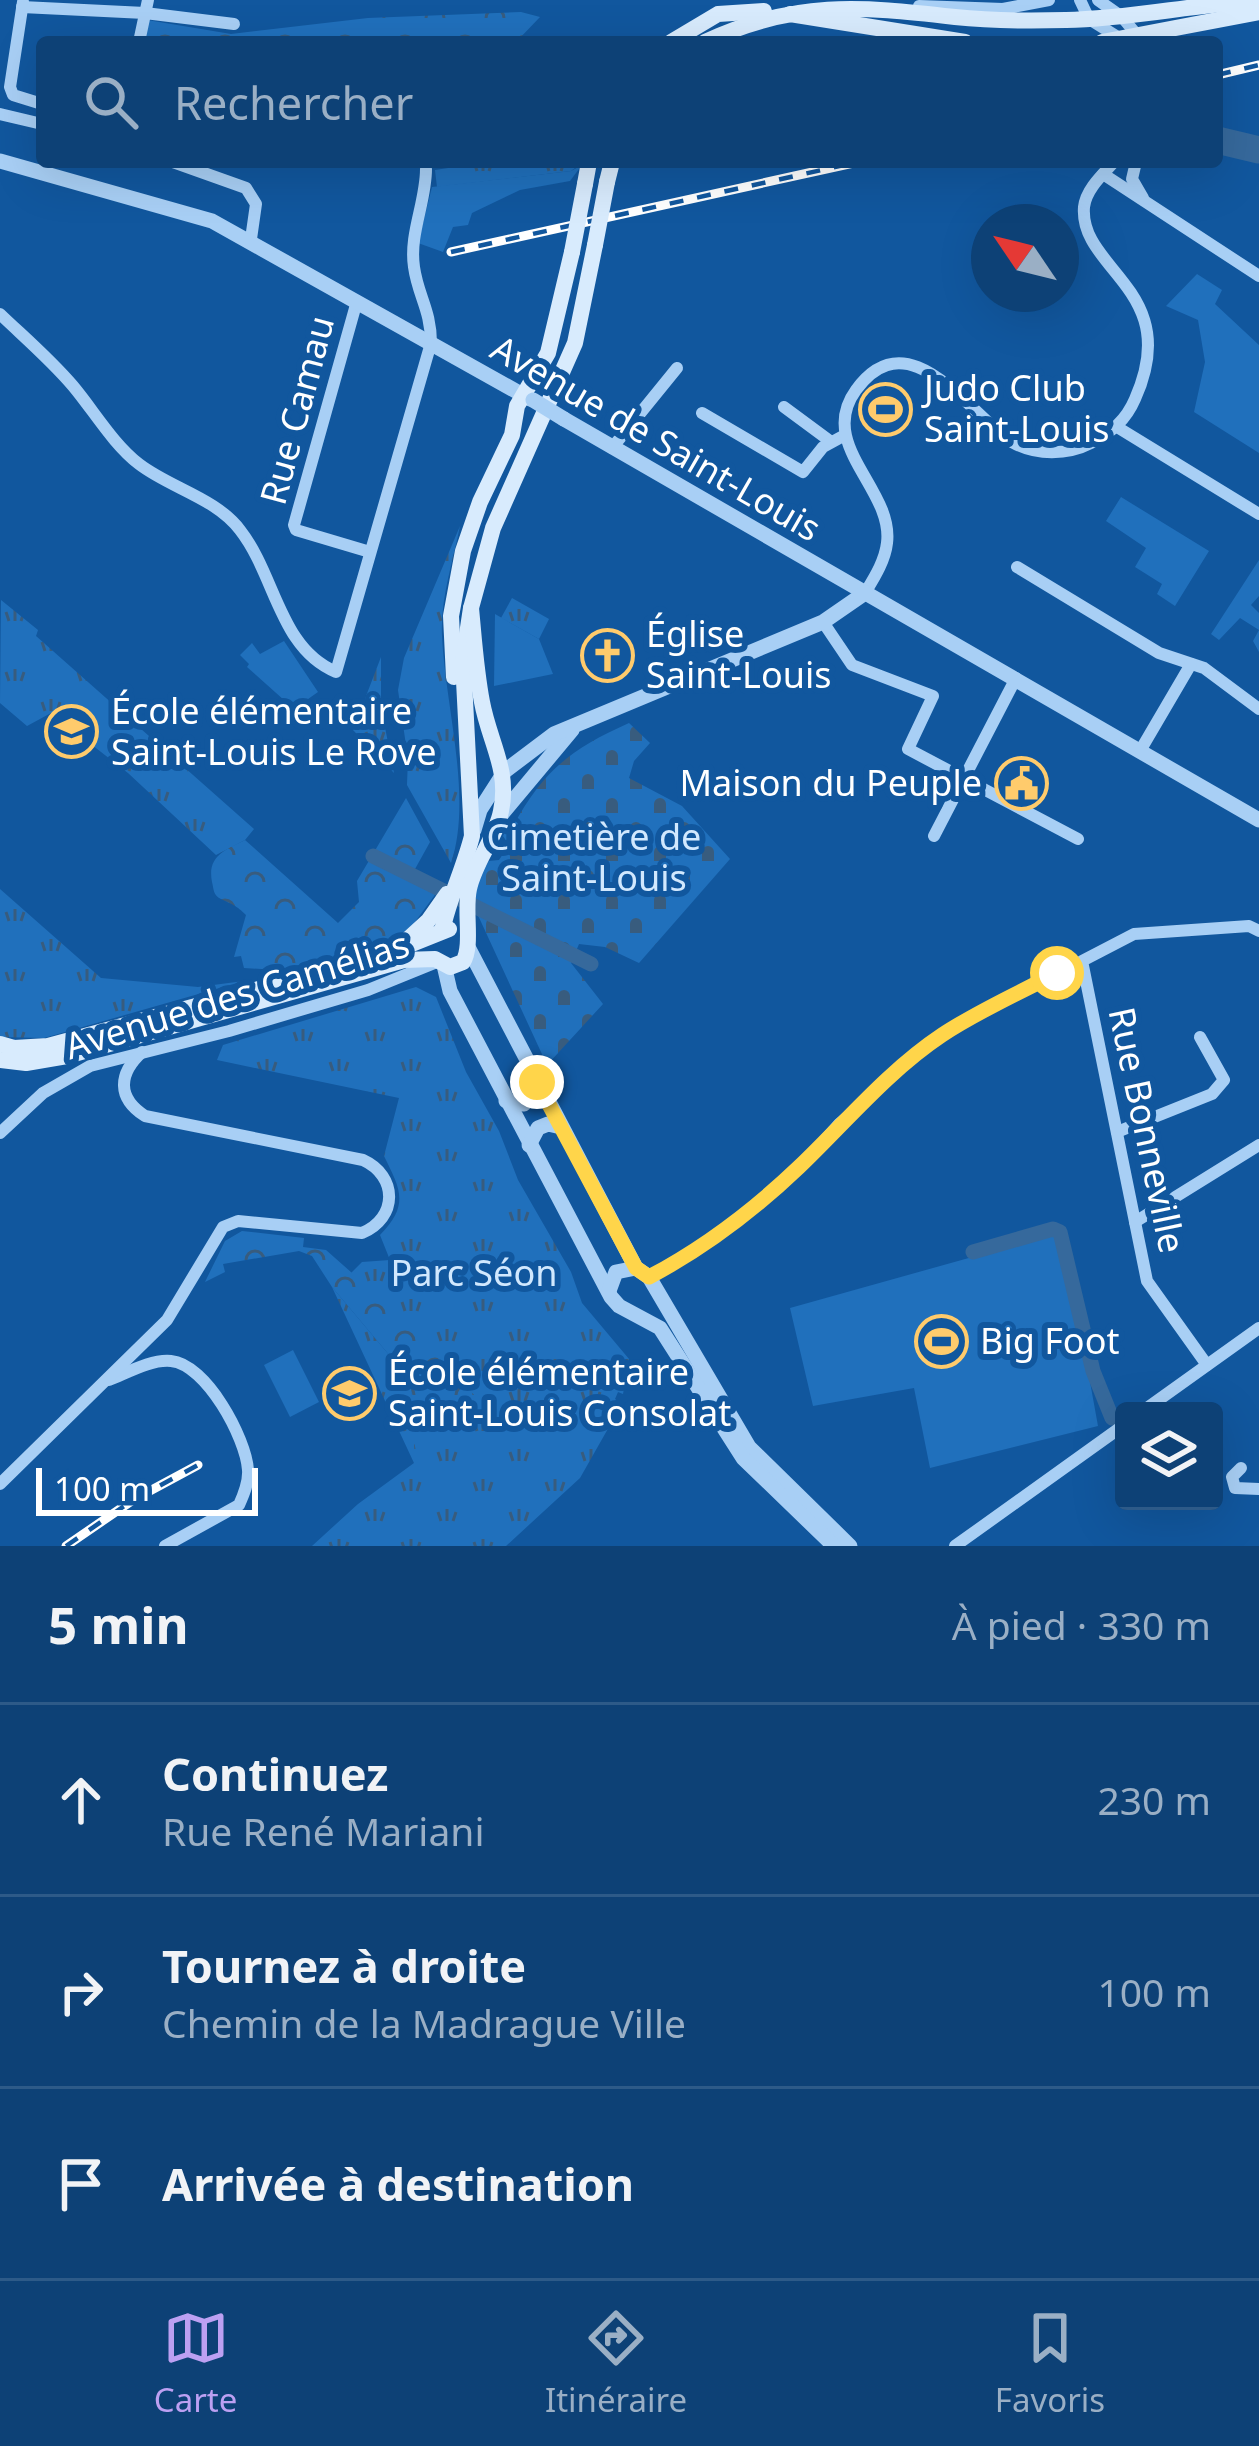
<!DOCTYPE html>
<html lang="fr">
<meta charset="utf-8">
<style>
:root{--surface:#0d4176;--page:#1b4c7e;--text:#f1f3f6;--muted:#9aafc5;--line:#2d5a88;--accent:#bca0f2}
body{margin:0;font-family:"Noto Sans",sans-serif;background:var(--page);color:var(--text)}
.controls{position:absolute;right:36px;bottom:36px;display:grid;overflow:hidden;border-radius:12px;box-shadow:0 12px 48px #0002}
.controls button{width:108px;height:108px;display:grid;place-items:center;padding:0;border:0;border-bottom:3px solid var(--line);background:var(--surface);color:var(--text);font:60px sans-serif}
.compass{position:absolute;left:971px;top:204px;width:108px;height:108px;border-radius:50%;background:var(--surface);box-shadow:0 12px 48px #0002;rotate:305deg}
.scale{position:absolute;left:36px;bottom:30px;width:222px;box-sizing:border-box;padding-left:12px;border:6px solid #fff;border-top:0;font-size:33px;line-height:42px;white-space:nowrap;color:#fff;-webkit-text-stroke:9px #11579e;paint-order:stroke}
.stop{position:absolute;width:36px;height:36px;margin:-27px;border:9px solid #ffd54a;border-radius:50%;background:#fff}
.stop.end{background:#ffd54a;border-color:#fff;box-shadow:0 3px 12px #0008}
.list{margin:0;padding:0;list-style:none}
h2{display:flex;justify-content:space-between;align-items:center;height:156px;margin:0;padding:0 48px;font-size:51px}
h2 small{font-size:39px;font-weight:400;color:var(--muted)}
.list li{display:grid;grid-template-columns:78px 1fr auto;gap:36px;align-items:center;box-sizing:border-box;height:192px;padding:0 48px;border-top:3px solid var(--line)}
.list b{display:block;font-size:45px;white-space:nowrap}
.list p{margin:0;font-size:39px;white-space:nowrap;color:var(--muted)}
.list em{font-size:39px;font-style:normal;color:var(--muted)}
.icon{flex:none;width:66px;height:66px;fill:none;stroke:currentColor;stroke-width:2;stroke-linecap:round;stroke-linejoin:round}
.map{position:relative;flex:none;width:1259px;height:1546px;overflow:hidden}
.search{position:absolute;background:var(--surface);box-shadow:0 12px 48px #0002;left:36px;right:36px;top:36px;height:132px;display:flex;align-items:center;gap:30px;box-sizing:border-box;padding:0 42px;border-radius:12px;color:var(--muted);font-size:45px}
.sheet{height:732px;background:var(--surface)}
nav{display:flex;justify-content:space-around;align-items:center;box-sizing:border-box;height:168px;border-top:3px solid var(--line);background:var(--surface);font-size:33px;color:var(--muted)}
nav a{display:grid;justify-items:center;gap:6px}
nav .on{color:var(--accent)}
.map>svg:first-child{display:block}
</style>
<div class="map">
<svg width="1259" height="1546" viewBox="0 0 1259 1546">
<defs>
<pattern id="grass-tufts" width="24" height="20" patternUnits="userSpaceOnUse" patternTransform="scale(3)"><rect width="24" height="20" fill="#2070bc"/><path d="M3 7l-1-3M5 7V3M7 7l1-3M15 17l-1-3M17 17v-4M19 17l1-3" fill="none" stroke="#385c7e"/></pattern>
<pattern id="forest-crowns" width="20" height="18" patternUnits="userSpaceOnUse" patternTransform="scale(3)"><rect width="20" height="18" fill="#2070bc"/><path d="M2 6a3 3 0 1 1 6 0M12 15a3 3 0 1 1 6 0" fill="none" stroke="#385c7e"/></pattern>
<pattern id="cemetery-stones" width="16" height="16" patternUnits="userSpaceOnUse" patternTransform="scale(3)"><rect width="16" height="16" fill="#2070bc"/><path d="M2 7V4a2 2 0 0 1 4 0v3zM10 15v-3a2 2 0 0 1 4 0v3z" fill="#385c7e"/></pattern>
</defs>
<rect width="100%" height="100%" fill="#11579e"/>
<!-- grass -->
<g fill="url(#grass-tufts)">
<polygon points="455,162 583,162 571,171 437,187 435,170 455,167"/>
<path d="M460,526C453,561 440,600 442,636C445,706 473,798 451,863L407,785L408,759L398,690L404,658Z"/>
<polygon points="512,598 549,619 539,639 501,618"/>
<polygon points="1,600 38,630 36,636 254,829 245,840 216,855 128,773 51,713 27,726 0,703"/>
<polygon points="381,657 381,707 394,773 353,730"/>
<polygon points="0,889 101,978 198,987 244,981 44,1038 0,1037"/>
<path d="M416,987L436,997L466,1072L499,1131L518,1180L571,1272L582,1303L629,1359L623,1394L618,1392L615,1399L622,1404L580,1478L506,1546H312L358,1504L414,1463L332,1287L411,1381L416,1462L482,1404L351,1273L362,1262L390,1260L380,1235C411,1204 399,1187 384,1156L399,1098L217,1060L223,1045Z"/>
</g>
<!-- forest -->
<g fill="url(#forest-crowns)">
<polygon points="521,12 540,17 516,42 142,42 147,20 231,34 368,18"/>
<path d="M406,798L430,842L410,878L437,892L412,926L396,938L366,950L277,970L244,968L241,956L234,957L246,915C236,905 233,905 221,899C213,895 214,890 212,882C207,856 225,850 245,840L338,923L359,902L357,881Z"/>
<polygon points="242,1231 304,1238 303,1247 326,1250 369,1288 483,1404 415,1464 411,1381 332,1287 312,1256 299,1251 223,1264 225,1272 205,1282 225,1241"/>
</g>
<!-- cemetery -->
<path fill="url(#cemetery-stones)" d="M629,723L650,743L634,761L629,778L682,806L730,859L639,963L605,947L579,944L571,963L603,1004L547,1065L476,911V883L489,861L499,860L509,845L503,836L509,825L513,826C544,770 571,749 629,723Z"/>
<!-- garden -->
<g fill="#2070bc">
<polygon points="582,165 570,181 520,190 472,213 468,225 453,227 443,252 418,243 432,187 571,171"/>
<polygon points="1197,274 1222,290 1215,304 1259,345 1259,453 1194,412 1205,362 1198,320 1166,306"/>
<polygon points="1121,497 1209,551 1175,606 1157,594 1162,584 1135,567 1146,548 1106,521"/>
<polygon points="1259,560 1259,596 1251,605 1259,613 1259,652 1253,641 1259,630 1240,618 1219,640 1211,634"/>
<polygon points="495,614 539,639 553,674 494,686"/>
<polygon points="284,641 318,692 294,709 247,667 249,664 240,655 252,643 260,654"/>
<polygon points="1058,1233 1075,1299 1098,1426 930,1468 914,1388 813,1406 790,1308"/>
<polygon points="293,1350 319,1402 290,1417 264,1365"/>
</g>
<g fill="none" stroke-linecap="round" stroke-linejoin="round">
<!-- canal -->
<g stroke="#36699c" stroke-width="15">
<polyline points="373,856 591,964"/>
<polyline points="973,1252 1053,1229 1060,1232 1093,1371 1112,1418"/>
</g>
<!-- river -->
<polyline stroke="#36699c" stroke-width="27" points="1217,140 1259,150"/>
<!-- pedestrian -->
<polyline stroke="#a8cff5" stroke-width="9" points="649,1277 698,1247 765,1196 800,1166 838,1123 941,1035 1082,961"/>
<!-- minor -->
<g stroke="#a8cff5" stroke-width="12">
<polyline points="1080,0 1089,19 1121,39"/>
<polyline points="1098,0 1122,17 1142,41"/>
<polyline points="23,2 10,87 13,95 42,104"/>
<polyline points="919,6 1003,9 1049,0"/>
<polyline points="22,7 145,13 234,24"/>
<polyline points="139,42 148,0"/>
<polyline points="0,114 42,124"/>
<polyline points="173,162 246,188 256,204 251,239"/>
<polyline points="1136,162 1132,179 1143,198"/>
<polyline points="1103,174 1259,276"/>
<polyline points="357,301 294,525 296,530 370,552"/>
<path d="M0,314C24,337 51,360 73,386C94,411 113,444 139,464C170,488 216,498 240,530C276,576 279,648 336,672L431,343C431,310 418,296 414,267C409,234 426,202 426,169"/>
<polyline points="784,407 830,441"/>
<polyline points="702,413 803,472 823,447 845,435"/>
<polyline points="1117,427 1259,514"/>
<polyline points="612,448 677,368"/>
<polyline points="1017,567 1159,653 1204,668 1259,709"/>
<path d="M865,593C874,578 885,561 887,543C894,489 816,445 856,390C909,317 969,414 1012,442C1036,456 1068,455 1091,443C1112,432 1126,420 1135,399C1184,290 1079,270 1084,207C1086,189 1103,174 1114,162"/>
<polyline points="823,622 852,665 933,696 908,749 1078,839"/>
<polyline points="1140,751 1191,664"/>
<polyline points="934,836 1016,678"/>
<polyline points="1117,1132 1212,1094 1224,1080 1200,1037"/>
<polyline points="0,1133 43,1093 90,1066 229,1031 368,990 437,962"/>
<polyline points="1135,1222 1259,1145"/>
<polyline points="1207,1365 1147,1281 1082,961 1134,934 1249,926 1259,931"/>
<path d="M109,1380C127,1373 151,1359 171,1361C206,1364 246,1438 248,1470C249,1482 244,1494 239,1505L165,1546"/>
<polyline points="1143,1411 1259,1328"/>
<polyline points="1241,1468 1232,1477 1235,1488 1259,1489"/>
<path d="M0,1484L167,1320L223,1227L238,1221L362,1233C398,1218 398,1176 363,1160L145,1116C117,1098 118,1074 142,1052"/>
<polyline points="955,1546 1124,1425"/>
</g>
<!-- tertiary -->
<g stroke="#a8cff5" stroke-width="15">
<polyline points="0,161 212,221 530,399"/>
<polyline points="564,419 1259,820"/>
<polyline points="501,815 572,730"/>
<polyline points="474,830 480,810 505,771 554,734 823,622 865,593"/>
<polyline points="469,949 636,1268 649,1277 749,1447 850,1546"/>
<polyline points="444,965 450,991 611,1297 619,1306 660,1328 743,1458 834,1546"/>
<polyline points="506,1101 524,1104 534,1094 537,1082"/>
<polyline points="529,1145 538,1128 548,1124 561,1127"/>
<polyline points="609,1291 616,1272 636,1268"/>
</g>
<!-- secondary -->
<g stroke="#d8ebfd" stroke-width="16">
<polyline points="790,14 965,42"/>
<polyline points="671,42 718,14 764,11"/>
<path d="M705,42C795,0 859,6 955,17C992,21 1029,21 1066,20C1131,19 1194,4 1259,1"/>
<polyline points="1102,42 1259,12"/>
<polyline points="607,182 612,162"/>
<polyline points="585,184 589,162"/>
<polyline points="454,677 451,616 463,551 480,502 512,435 517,406 548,353 572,252"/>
<path d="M442,931C449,898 464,868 472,836L463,661L471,608L493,528L575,343L595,245"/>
<polyline points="405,942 428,921 447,894"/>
<polyline points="0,1044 14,1048 48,1046 384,955 449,929"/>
<path d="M0,1060L26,1063L67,1056L404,960L435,959L450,967L463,962C473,946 464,911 469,889C475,861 496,838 501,811C510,770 489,741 482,702C476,671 474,639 471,608"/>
</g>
<defs>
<g id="rail">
<polyline points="1217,75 1259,65"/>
<polyline points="451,252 858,162"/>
<polyline points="66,1546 133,1500 198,1465"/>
</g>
</defs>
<!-- rail casing -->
<use href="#rail" stroke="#fff" stroke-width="9"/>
<!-- rail -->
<use href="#rail" stroke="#11579e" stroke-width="4.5" stroke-dasharray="14" stroke-linecap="butt"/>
<!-- tertiary-bridge -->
<polyline stroke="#a8cff5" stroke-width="15" points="533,400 564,419"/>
<!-- secondary-bridge -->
<g stroke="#d8ebfd" stroke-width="16">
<polyline points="595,245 607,182"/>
<polyline points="572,252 585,184"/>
</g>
</g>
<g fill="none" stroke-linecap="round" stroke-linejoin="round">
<!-- route -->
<path stroke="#ffd54a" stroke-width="15" d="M537,1082L636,1268L649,1277C702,1249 755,1209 799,1167C845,1123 888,1071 942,1035C978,1011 1019,993 1057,973"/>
</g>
<!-- icons -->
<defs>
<symbol id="stadium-ring" viewBox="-11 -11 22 22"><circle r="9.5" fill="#11579e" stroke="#ffcb6c" stroke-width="1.5"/><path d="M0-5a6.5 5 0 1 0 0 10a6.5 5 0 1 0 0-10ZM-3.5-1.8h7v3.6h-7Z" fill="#ffcb6c"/></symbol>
<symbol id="church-ring" viewBox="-11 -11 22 22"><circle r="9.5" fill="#11579e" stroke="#ffcb6c" stroke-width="1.5"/><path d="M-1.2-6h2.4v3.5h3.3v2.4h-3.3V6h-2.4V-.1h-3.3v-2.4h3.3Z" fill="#ffcb6c"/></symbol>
<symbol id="school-ring" viewBox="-11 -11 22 22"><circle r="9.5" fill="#11579e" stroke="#ffcb6c" stroke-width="1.5"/><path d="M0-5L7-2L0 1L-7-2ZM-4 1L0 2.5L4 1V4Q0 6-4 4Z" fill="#ffcb6c"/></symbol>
<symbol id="civic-ring" viewBox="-11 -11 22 22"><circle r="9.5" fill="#11579e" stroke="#ffcb6c" stroke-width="1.5"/><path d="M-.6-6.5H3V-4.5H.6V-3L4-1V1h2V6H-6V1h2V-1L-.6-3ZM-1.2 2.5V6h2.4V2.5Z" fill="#ffcb6c"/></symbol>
</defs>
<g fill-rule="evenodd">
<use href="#stadium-ring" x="856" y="380" width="59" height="59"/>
<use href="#church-ring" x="578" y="626" width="59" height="59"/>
<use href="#school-ring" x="42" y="702" width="59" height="59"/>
<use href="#civic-ring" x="992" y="754" width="59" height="59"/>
<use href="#stadium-ring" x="912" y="1312" width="59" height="59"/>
<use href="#school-ring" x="320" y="1364" width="59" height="59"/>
</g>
<g text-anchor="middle" stroke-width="12" stroke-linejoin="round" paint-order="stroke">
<!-- poi labels -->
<g font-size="36" fill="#fff" stroke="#11579e" text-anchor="start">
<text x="924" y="401">Judo Club<tspan x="924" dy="41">Saint-Louis</tspan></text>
<text x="646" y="647">Église<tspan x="646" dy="41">Saint-Louis</tspan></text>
<text x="111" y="724">École élémentaire<tspan x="111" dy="41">Saint-Louis Le Rove</tspan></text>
<text x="982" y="796" text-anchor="end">Maison du Peuple</text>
<text x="980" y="1354">Big Foot</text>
<text x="388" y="1385">École élémentaire<tspan x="388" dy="41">Saint-Louis Consolat</tspan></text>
</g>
<!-- street labels -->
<g font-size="36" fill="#fff" stroke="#11579e">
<text transform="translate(297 410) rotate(-75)" y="13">Rue Camau</text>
<text transform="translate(656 438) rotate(30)" y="13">Avenue de Saint-Louis</text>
<text transform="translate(237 995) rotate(-17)" y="13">Avenue des Camélias</text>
<text transform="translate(1147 1130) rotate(78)" y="13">Rue Bonneville</text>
</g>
<!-- park labels -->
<g font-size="36" fill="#d1e8fe" stroke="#11579e">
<text x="594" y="850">Cimetière de<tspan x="594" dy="41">Saint-Louis</tspan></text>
<text x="474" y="1286">Parc Séon</text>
</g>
</g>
</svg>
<div class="controls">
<button><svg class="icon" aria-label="layers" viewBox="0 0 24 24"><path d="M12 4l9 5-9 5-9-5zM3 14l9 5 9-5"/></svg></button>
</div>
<svg class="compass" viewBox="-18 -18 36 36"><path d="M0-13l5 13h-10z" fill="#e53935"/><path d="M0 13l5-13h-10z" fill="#9aafc5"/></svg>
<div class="scale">100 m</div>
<div class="stop" style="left:1057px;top:973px"></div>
<div class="stop end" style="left:537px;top:1082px"></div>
<div class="search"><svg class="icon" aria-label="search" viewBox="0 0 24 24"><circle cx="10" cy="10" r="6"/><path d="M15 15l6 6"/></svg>Rechercher</div>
</div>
<section class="sheet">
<h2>5 min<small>À pied · 330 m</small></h2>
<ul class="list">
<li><svg class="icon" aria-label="ahead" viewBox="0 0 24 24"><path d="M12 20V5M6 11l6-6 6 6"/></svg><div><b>Continuez</b><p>Rue René Mariani</p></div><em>230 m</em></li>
<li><svg class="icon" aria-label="right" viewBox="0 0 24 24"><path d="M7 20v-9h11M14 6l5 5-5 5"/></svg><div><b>Tournez à droite</b><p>Chemin de la Madrague Ville</p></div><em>100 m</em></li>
<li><svg class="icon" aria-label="arrive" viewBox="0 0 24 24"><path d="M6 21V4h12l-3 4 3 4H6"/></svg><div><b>Arrivée à destination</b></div></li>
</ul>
</section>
<nav>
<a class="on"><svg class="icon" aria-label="map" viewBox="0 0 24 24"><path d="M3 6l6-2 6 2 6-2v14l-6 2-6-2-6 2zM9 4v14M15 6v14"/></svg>Carte</a>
<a><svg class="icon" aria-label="directions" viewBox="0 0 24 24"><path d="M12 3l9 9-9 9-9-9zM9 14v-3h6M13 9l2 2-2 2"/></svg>Itinéraire</a>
<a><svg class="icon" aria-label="saved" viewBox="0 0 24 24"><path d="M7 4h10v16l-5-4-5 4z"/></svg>Favoris</a>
</nav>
